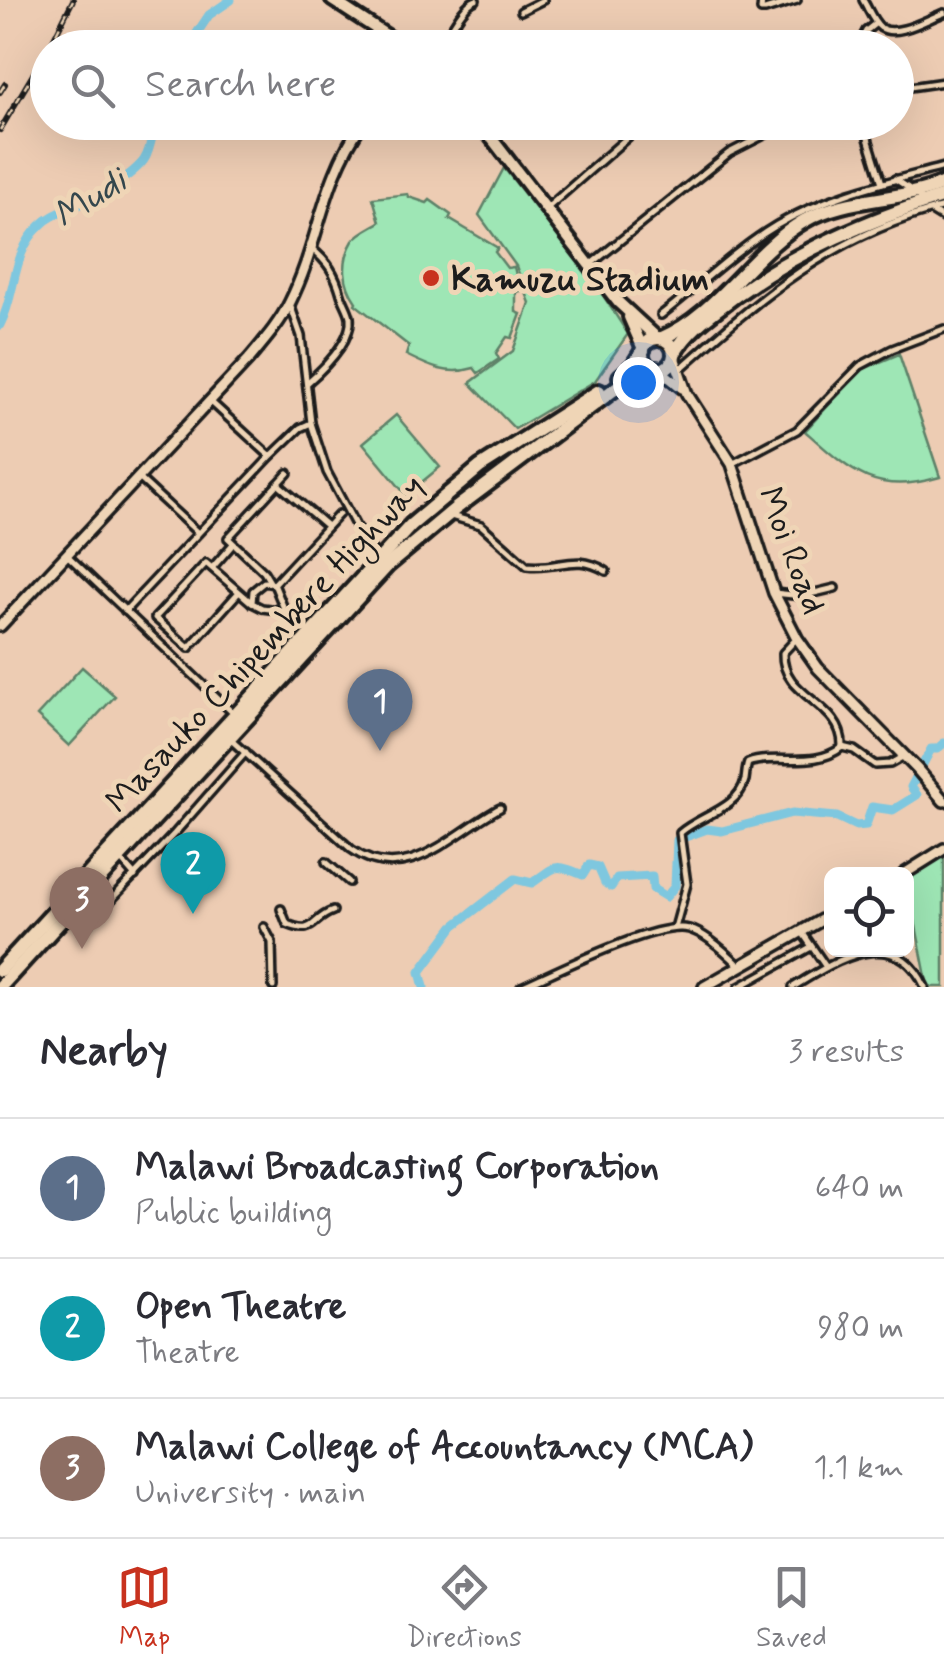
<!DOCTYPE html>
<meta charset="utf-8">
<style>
:root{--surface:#fff;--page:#f7f7f7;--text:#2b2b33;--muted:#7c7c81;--line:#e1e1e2;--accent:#c8321e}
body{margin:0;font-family:Mynerve,sans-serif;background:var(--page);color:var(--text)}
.controls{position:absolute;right:30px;bottom:30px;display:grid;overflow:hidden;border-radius:15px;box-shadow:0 10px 40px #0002}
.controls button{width:90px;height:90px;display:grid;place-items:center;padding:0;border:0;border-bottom:2px solid var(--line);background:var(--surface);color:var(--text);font:50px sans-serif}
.you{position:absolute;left:638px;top:382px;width:35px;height:35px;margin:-25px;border:8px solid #fff;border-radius:50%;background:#1a73e8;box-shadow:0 0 0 15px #1a73e833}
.badge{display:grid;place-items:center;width:65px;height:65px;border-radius:50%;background:var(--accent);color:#fff;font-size:32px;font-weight:700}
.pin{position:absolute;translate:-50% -82px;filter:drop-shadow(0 2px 5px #0008)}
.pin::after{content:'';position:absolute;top:52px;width:35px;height:30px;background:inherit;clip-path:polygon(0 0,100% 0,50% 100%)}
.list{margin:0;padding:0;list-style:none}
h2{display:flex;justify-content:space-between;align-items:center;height:130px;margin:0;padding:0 40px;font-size:42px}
h2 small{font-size:32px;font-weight:400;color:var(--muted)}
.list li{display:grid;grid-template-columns:65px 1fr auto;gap:30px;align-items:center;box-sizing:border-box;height:140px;padding:0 40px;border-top:2px solid var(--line)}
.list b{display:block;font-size:38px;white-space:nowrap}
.list p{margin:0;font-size:32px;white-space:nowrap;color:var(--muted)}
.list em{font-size:32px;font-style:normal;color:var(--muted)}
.icon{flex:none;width:55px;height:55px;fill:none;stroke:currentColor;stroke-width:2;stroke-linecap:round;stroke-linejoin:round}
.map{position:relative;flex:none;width:944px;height:987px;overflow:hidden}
.search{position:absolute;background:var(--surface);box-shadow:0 10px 40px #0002;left:30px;right:30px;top:30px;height:110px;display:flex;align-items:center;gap:25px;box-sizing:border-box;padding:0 35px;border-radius:55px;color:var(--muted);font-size:38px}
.sheet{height:550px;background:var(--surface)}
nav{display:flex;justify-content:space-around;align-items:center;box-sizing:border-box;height:140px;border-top:2px solid var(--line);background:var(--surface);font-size:28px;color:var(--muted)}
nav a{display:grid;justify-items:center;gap:5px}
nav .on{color:var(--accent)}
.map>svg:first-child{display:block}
</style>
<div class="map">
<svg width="944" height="987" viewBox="0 0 944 987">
<rect width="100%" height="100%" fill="#edccb3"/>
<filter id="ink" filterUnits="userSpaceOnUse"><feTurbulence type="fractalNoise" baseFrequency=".01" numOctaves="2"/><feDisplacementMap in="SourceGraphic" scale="20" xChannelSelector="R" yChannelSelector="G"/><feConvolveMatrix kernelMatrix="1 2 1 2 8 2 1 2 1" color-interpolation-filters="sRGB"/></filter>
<g filter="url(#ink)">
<!-- green -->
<g fill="#9ee6b5" stroke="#5d8168" stroke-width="2.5">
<polygon points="504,168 597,286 628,334 595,381 515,429 470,383 513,351 530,303 516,266 479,215"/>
<path d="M408,194L409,197L427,203L430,200L451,215L449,219L498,248L495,252L507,268L514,267L520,291L516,292V312L521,314L512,338L507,337L496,353L499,359L478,373L474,368C448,376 430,367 406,355L409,346L355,304L356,302C343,284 341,261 353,241C358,233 372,227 380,222L373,198Z"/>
<path d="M899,354L940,477C875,496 851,472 805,431L861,370Z"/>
<polygon points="396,415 440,467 406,495 363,443"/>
<polygon points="82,667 115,696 69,746 37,716"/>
<polygon points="944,856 944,987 928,987 907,880"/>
</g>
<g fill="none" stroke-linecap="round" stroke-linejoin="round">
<!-- river -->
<g stroke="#7ec7df" stroke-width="9">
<polyline points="187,48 209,15 231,0"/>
<path d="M0,325C17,292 11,253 40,226C51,214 66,211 81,204C97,198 134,174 144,160C151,150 152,134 155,122"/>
<path d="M424,987L420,972L454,926L515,879L532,883C558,865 553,863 583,875L589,865L598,867L605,883L611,887L617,878L652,876L653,889L666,897L675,886L677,840L707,829L722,831L792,813L837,817L856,826L866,825L872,807L893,810L917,795L911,787L931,749H937L944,743"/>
</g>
<defs>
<g id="street">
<polyline points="762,0 761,10 765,10 797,0"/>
<path d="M863,0C868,8 873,22 881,28C897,38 929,18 944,13"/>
<polyline points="521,11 543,0"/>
<path d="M439,48C450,33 462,5 476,0"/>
<polyline points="857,48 866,31 876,23"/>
<polyline points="896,89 944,82"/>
<polyline points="863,122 882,183"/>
<polyline points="895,179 916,193 923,203"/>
<polyline points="546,209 645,122"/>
<polyline points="931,211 944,219"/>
<polyline points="590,265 729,153 790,122"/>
<polyline points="291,307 301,336 311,423 327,472 361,536 378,557"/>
<path d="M661,315C699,286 735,250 777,225C828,195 887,182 944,167"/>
<path d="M678,371C761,297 833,234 944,207"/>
<path d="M307,383C323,369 353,340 350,317C349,310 343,301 341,294C335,273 328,262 311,248"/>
<polyline points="210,401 270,456"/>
<polyline points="732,464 797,430 860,366 892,349 944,329"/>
<polyline points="139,478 198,533"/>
<polyline points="278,484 327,526"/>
<path d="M451,516L481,525L527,566C559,570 575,552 606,571"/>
<polyline points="68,556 234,714"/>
<polyline points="212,568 233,544"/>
<polyline points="270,582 264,572 228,538 288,473"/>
<polyline points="274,584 339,514"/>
<polyline points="239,592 189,648 155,618 206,563 252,603"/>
<polyline points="774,593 802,596 835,588"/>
<polyline points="125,611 270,457 300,428 311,423"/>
<polyline points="285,611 262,608 252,603 253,591 264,582 274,584 285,611 309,632"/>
<path d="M797,638L783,653C781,697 843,703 842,746"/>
<path d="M231,740L351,849C406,889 454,832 500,808"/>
<polyline points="121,860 135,876"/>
<polyline points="326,862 349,882"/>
<path d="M281,909L287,924C316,936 310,919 333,911"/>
<polyline points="88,924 174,834 246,752"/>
<polyline points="264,927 272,942 273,987"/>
<path d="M675,928L687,884L680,833C700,815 738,809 745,780C746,774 746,768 748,763C776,753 815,769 842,747L854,750L875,765L890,764L904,756"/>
<polyline points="802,932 826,967"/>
<path d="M521,987C553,973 658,920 689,929C707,934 726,952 739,965"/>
<polyline points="739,987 811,947"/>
<path d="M793,987C835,961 895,922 925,987"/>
</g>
<g id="secondary">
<polyline points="674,357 687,394 732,464 774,593 797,638 818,668 917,769 944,801"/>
<polyline points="659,369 682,388"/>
<path d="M0,626L249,359C264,341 280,323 290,302C320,242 321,181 363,122"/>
<polyline points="904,874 944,849"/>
<polyline points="704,987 832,914"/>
</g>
<g id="primary">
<polyline points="332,0 406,48"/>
<polyline points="479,122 618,302 657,338"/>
<polyline points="629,317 643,349"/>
</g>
<g id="highway">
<path d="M662,338C718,314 751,252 804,221C849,195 898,203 944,183"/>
<circle cx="658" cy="354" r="16"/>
<path d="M674,354C689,328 712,313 735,296C800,249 869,220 944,196"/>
<polyline points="620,377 633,366 643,350"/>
<polyline points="0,970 411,525 480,467 599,391"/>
<polyline points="0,987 388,565 455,509 624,382 656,369"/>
</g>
</defs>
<!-- street casing -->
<use href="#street" stroke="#1c1c1c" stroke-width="12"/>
<!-- secondary casing -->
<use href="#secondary" stroke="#1c1c1c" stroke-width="16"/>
<!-- primary casing -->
<use href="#primary" stroke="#1c1c1c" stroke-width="18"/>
<!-- highway casing -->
<use href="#highway" stroke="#1c1c1c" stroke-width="20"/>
<!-- street -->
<use href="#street" stroke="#efd5b6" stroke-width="5"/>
<!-- secondary -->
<use href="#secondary" stroke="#efd5b6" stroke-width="9"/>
<!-- primary -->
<use href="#primary" stroke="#efd5b6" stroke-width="10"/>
<!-- highway -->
<use href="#highway" stroke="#efd5b6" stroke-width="12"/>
<defs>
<g id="rail">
<polyline points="49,48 73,0"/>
<polyline points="0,92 5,84"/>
<polyline points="0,130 48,49"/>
</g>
</defs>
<!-- rail casing -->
<use href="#rail" stroke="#1c1c1c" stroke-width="6"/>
<!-- rail -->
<use href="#rail" stroke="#efd5b6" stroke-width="2.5" stroke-dasharray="8" stroke-linecap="butt"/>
</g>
</g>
<!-- markers -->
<circle fill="#c8321e" stroke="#efd5b6" stroke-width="4" cx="431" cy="278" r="10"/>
<g text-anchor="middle" stroke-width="10" stroke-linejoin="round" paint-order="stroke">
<!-- poi labels -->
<g font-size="35" font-weight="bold" fill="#1c1c1c" stroke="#efd5b6" text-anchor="start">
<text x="451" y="290">Kamuzu Stadium</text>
</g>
<!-- street labels -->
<g font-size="35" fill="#1c1c1c" stroke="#efd5b6">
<text transform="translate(793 550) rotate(69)" y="12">Moi Road</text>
<text transform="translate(264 643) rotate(-47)" y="12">Masauko Chipembere Highway</text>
</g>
<!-- water labels -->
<g font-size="38" font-style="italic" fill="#34474d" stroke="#efd5b6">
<text transform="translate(89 197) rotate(-33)" y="13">Mudi</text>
</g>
</g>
</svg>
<div class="controls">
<button><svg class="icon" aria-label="locate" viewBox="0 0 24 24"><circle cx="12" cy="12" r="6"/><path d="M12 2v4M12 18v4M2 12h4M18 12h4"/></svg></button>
</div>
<div class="you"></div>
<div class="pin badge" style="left:380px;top:751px;background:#5c6f8a">1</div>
<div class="pin badge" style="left:193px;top:914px;background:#0f9aa8">2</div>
<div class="pin badge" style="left:82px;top:949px;background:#8d6e63">3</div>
<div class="search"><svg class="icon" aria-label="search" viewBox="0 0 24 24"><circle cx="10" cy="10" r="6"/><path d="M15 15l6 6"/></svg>Search here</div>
</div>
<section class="sheet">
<h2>Nearby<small>3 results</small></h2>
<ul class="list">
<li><span class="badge" style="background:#5c6f8a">1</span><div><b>Malawi Broadcasting Corporation</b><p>Public building</p></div><em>640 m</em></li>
<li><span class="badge" style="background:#0f9aa8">2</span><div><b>Open Theatre</b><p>Theatre</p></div><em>980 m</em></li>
<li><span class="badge" style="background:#8d6e63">3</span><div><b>Malawi College of Accountancy (MCA)</b><p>University · main</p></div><em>1.1 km</em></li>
</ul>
</section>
<nav>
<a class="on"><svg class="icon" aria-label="map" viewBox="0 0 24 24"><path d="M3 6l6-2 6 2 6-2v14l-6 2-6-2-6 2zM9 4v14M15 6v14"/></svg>Map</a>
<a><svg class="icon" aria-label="directions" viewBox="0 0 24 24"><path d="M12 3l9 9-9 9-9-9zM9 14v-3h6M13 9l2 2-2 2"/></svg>Directions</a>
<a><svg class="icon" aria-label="saved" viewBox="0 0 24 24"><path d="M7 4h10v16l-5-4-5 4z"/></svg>Saved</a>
</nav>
